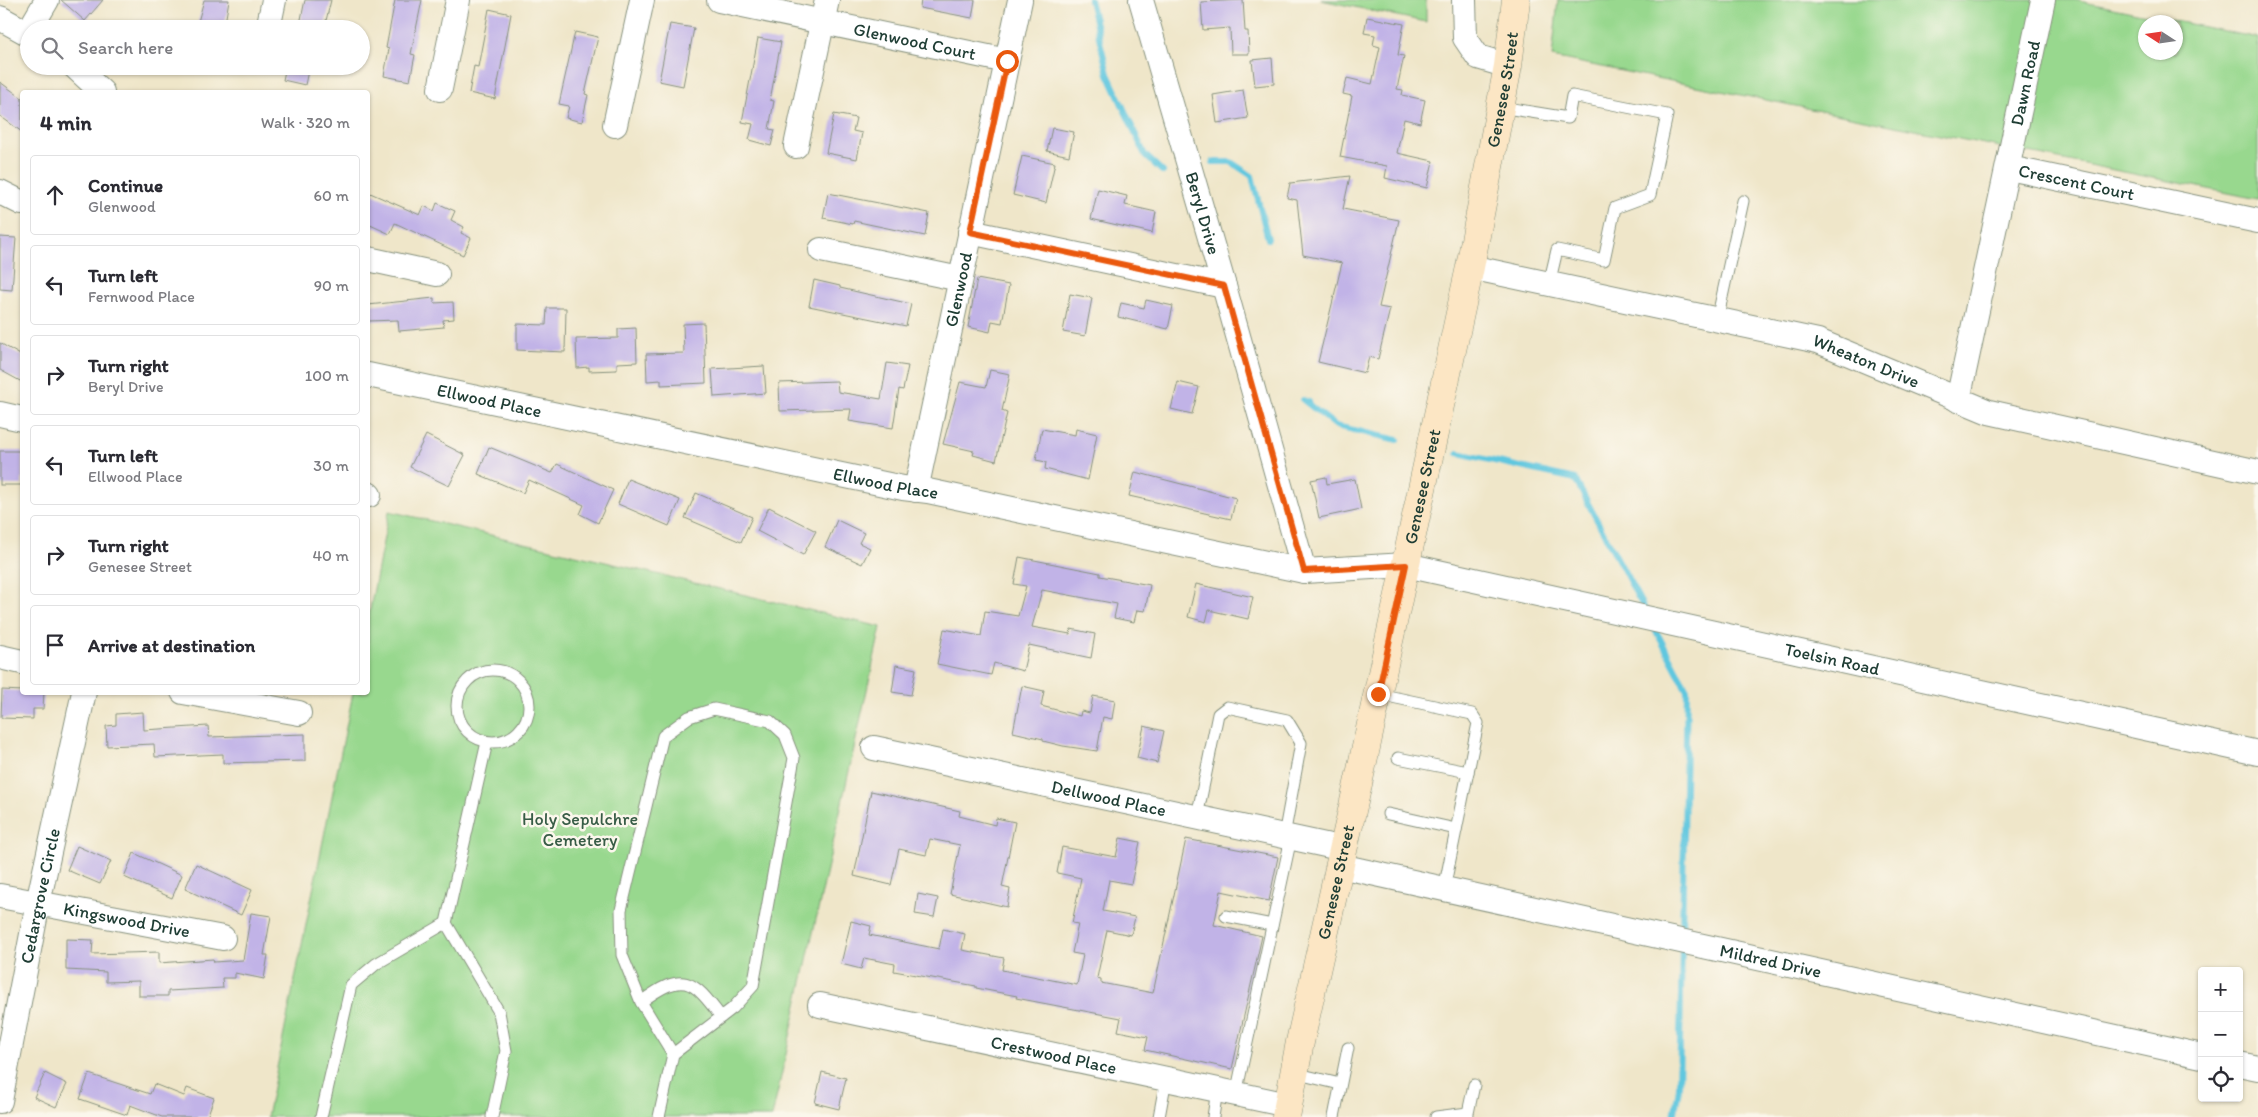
<!DOCTYPE html>
<meta charset="utf-8">
<style>
:root{--surface:#fff;--page:#f2f2f3;--text:#2b2b33;--muted:#7c7c81;--line:#e1e1e2}
body{margin:0;font-family:Itim,sans-serif;background:var(--page);color:var(--text)}
.controls{position:absolute;right:15px;bottom:15px;display:grid;overflow:hidden;border-radius:5px;box-shadow:0 1px 4px #0004}
.controls button{width:45px;height:45px;display:grid;place-items:center;padding:0;border:0;border-bottom:1px solid var(--line);background:var(--surface);color:var(--text);font:25px sans-serif}
.compass{position:absolute;left:2138px;top:15px;width:45px;height:45px;border-radius:50%;background:var(--surface);box-shadow:0 1px 4px #0004;rotate:282deg}
.stop{position:absolute;width:15px;height:15px;margin:-11px;border:4px solid #ea580c;border-radius:50%;background:#fff}
.stop.end{background:#ea580c;border-color:#fff;box-shadow:0 1px 5px #0008}
.list{margin:0;padding:0;list-style:none}
h2{display:flex;justify-content:space-between;align-items:center;height:65px;margin:0;padding:0 20px;font-size:21px}
h2 small{font-size:16px;font-weight:400;color:var(--muted)}
.list li{display:grid;grid-template-columns:32px 1fr auto;gap:15px;align-items:center;box-sizing:border-box;height:80px;margin:0 10px 10px;padding:0 10px;border:1px solid var(--line);border-radius:5px}
.list b{display:block;font-size:19px;white-space:nowrap}
.list p{margin:0;font-size:16px;white-space:nowrap;color:var(--muted)}
.list em{font-size:16px;font-style:normal;color:var(--muted)}
.icon{flex:none;width:28px;height:28px;fill:none;stroke:currentColor;stroke-width:2;stroke-linecap:round;stroke-linejoin:round}
.map{position:relative;flex:none;width:2258px;height:1117px;overflow:hidden}
.search{position:absolute;background:var(--surface);box-shadow:0 1px 4px #0004;left:20px;top:20px;width:350px;height:55px;display:flex;align-items:center;gap:12px;box-sizing:border-box;padding:0 18px;border-radius:28px;color:var(--muted);font-size:19px}
.panel{position:absolute;background:var(--surface);box-shadow:0 1px 4px #0004;left:20px;top:90px;width:350px;height:605px;border-radius:5px}
.map>svg:first-child{display:block}
</style>
<div class="map">
<svg width="2258" height="1117" viewBox="0 0 2258 1117">
<rect width="100%" height="100%" fill="#fbf7ec"/>
<filter id="ink" filterUnits="userSpaceOnUse"><feTurbulence type="fractalNoise" baseFrequency=".02" numOctaves="2"/><feDisplacementMap in="SourceGraphic" scale="10" xChannelSelector="R" yChannelSelector="G"/><feConvolveMatrix kernelMatrix="1 2 1 2 8 2 1 2 1" color-interpolation-filters="sRGB"/></filter>
<filter id="wash" filterUnits="userSpaceOnUse"><feTurbulence type="fractalNoise" baseFrequency=".0096" numOctaves="4" result="noise"/><feDisplacementMap in="SourceGraphic" scale="20" xChannelSelector="R" yChannelSelector="G"/><feGaussianBlur stdDeviation="1.12" result="paint"/><feColorMatrix in="noise" values="0 0 0 0 0 0 0 0 0 0 0 0 0 0 0 0 0 1.4 0 .05"/><feComposite in="paint" operator="in"/></filter>
<g filter="url(#wash)">
<rect width="100%" height="100%" fill="#efe6c9"/>
<!-- green -->
<g fill="#98d88e" stroke="#5c8a61" fill-rule="evenodd">
<polygon points="1321,0 1426,0 1426,22"/>
<path d="M1558,0H2074L2258,38V199L1552,57ZM2146,22H2176V52H2146Z"/>
<polygon points="389,511 881,627 772,1117 267,1117 353,693 368,692 368,620"/>
</g>
<g fill="none" stroke-linecap="round" stroke-linejoin="round">
<!-- stream -->
<g stroke="#61c7df" stroke-width="6">
<polyline points="1090,0 1108,74 1145,155 1163,172"/>
<polyline points="1213,162 1231,162 1252,176 1268,239"/>
<polyline points="1309,402 1303,400 1336,426 1398,440"/>
<polyline points="1458,453 1575,479 1646,612"/>
<polyline points="1654,627 1687,690 1682,936"/>
<polyline points="1674,1117 1679,1088 1682,946"/>
</g>
</g>
<g id="blocks">
<!-- building -->
<g fill="#c1b3e7">
<polygon points="61,0 103,0 85,21"/>
<polygon points="204,0 229,0 224,29 196,29"/>
<polygon points="305,0 331,0 324,29 299,29"/>
<polygon points="395,0 422,0 411,54 415,55 410,81 384,76 389,49 386,48"/>
<polygon points="921,0 975,0 972,18 920,8"/>
<polygon points="1243,0 1245,31 1248,31 1249,54 1231,54 1230,28 1203,30 1201,2"/>
<polygon points="489,9 511,14 495,99 469,93 474,66 478,67"/>
<polygon points="1367,17 1404,24 1398,55 1404,56 1397,89 1403,90 1402,95 1425,100 1420,123 1404,119 1397,153 1433,161 1427,188 1385,178 1387,166 1340,157 1352,96 1343,94 1347,78 1372,84 1380,47 1373,45 1375,35 1364,33"/>
<polygon points="670,24 694,28 683,86 659,81"/>
<polygon points="575,32 598,37 585,94 588,95 582,122 566,118 569,106 559,104"/>
<polygon points="758,38 781,42 770,100 774,101 769,129 775,130 771,146 749,140 753,124 742,122"/>
<polygon points="1272,58 1274,84 1255,86 1252,60"/>
<polygon points="286,66 309,66 305,85 283,80"/>
<polygon points="0,82 22,98 22,132 0,116"/>
<polygon points="1243,90 1248,118 1217,123 1213,95"/>
<polygon points="834,114 856,118 853,131 862,133 857,159 826,153"/>
<polygon points="1052,128 1074,132 1069,156 1047,151"/>
<polygon points="1022,156 1055,163 1046,203 1013,195"/>
<polygon points="1350,176 1343,209 1399,220 1379,307 1390,309 1378,359 1369,357 1365,373 1318,362 1342,263 1303,255 1297,200 1287,198 1290,183"/>
<polygon points="1098,189 1127,196 1125,205 1156,212 1152,233 1091,219"/>
<polygon points="368,192 420,215 424,206 434,211 437,203 455,211 451,220 464,227 461,233 471,238 463,255 395,223 390,234 368,224"/>
<polygon points="828,193 929,213 925,236 854,221 853,224 823,218"/>
<polygon points="0,237 16,238 12,290 0,289"/>
<polygon points="977,279 1009,285 1002,323 992,321 990,332 968,327"/>
<polygon points="814,280 840,286 840,288 911,304 906,326 809,306"/>
<polygon points="1070,294 1092,298 1085,336 1063,332"/>
<polygon points="434,298 434,303 453,302 454,319 443,320 444,327 399,331 398,320 368,321 368,305"/>
<polygon points="1146,300 1173,306 1168,329 1118,317 1121,303 1144,308"/>
<polygon points="547,308 566,308 565,352 517,350 517,324 546,325"/>
<polygon points="704,323 706,383 661,385 661,380 647,381 646,354 684,353 683,324"/>
<polygon points="636,328 637,362 617,363 617,370 589,371 589,367 577,368 576,339 618,338 618,329"/>
<polygon points="0,343 22,356 22,382 0,370"/>
<polygon points="887,363 908,366 903,390 899,389 893,428 849,421 851,409 780,411 779,383 837,381 838,392 881,399"/>
<polygon points="764,366 766,393 714,397 712,369"/>
<polygon points="990,370 1010,374 1002,411 1007,413 996,461 973,455 974,451 943,444 960,382 986,387"/>
<polygon points="1178,382 1199,387 1192,414 1171,409"/>
<polygon points="1042,429 1075,435 1076,429 1097,434 1088,480 1045,469 1046,462 1036,460"/>
<polygon points="426,435 465,455 449,486 410,467"/>
<polygon points="489,447 552,473 557,464 613,490 598,523 580,514 584,505 529,480 523,493 478,474"/>
<rect x="0" y="451" width="22" height="34"/>
<polygon points="1135,472 1236,498 1231,519 1129,496"/>
<polygon points="1326,477 1327,484 1355,479 1361,509 1319,518 1311,480"/>
<polygon points="628,479 680,500 669,526 618,504"/>
<polygon points="696,493 752,517 741,542 685,518"/>
<polygon points="769,507 816,531 803,555 757,531"/>
<polygon points="837,520 864,533 859,543 870,548 862,564 825,547"/>
<polygon points="1019,557 1100,573 1100,576 1150,585 1145,611 1137,610 1134,622 1114,618 1117,604 1042,590 1032,627 1070,634 1071,629 1095,634 1091,658 1029,645 1023,671 994,663 991,675 937,664 944,629 981,636 985,611 1018,616 1026,586 1014,584"/>
<polygon points="1196,584 1253,597 1248,619 1209,610 1206,622 1188,617"/>
<polygon points="896,665 916,669 911,695 892,692"/>
<polygon points="1022,686 1044,691 1041,706 1080,716 1081,711 1090,713 1093,696 1115,700 1112,719 1103,717 1097,751 1063,746 1043,741 1043,739 1013,732"/>
<polygon points="2,690 44,692 43,709 33,709 33,719 1,718"/>
<polygon points="143,712 144,730 208,726 209,737 305,734 305,761 223,763 223,754 155,757 154,744 107,746 106,726 116,725 116,714"/>
<polygon points="1144,726 1164,731 1157,763 1137,758"/>
<polygon points="871,791 960,811 959,816 995,825 996,818 1015,822 1002,887 1010,889 1007,907 950,894 960,845 930,839 926,855 899,849 891,885 854,876"/>
<polygon points="1120,838 1140,842 1131,884 1109,880 1103,911 1135,917 1131,935 1107,930 1097,978 1101,979 1101,983 1153,993 1186,839 1278,857 1269,901 1221,891 1214,925 1262,936 1232,1069 1145,1050 1148,1037 1118,1031 1121,1018 1016,998 1017,996 976,988 976,986 894,971 895,964 864,958 861,969 841,964 851,921 871,926 869,935 939,949 943,929 965,934 962,950 1004,958 1002,970 1077,985 1083,955 1072,953 1078,924 1072,923 1081,878 1057,873 1062,847 1116,857"/>
<polygon points="77,846 111,861 100,884 67,870"/>
<polygon points="134,853 182,875 172,898 124,877"/>
<polygon points="196,864 252,890 241,915 185,889"/>
<polygon points="918,894 938,898 934,917 915,914"/>
<polygon points="251,913 271,916 264,955 268,955 264,979 235,973 235,978 222,978 223,988 168,991 168,996 139,996 139,981 106,982 106,972 66,970 66,939 93,940 92,954 159,952 159,963 213,959 214,962 243,960"/>
<polygon points="822,1072 846,1078 839,1109 815,1103"/>
<polygon points="45,1073 67,1084 56,1107 34,1097"/>
<polygon points="89,1074 150,1094 154,1084 184,1096 187,1088 214,1098 207,1117 162,1117 130,1105 127,1115 80,1099"/>
</g>
</g>
</g>
<g filter="url(#ink)">
<use href="#blocks" fill-opacity="0" stroke="#87927e" stroke-width="1"/>
<g fill="none" stroke-linecap="round" stroke-linejoin="round">
<defs>
<g id="service">
<polyline points="1500,107 1568,118 1572,96 1667,115 1650,195 1615,208 1604,260 1557,250 1549,284"/>
<polyline points="1717,320 1743,201"/>
<circle cx="493" cy="706" r="36"/>
<polyline points="1378,694 1472,714 1478,723 1444,889"/>
<polyline points="1398,758 1468,772"/>
<polyline points="1388,814 1456,829"/>
<polyline points="1197,817 1218,714 1227,707 1287,720 1301,743 1284,836"/>
<polyline points="1226,916 1272,925"/>
<polyline points="446,923 487,742"/>
<path d="M641,1002C683,971 692,978 721,1017"/>
<polyline points="1294,1073 1340,1084"/>
<polyline points="1236,1094 1291,838"/>
<polyline points="321,1117 351,985 376,964 446,923 499,1012 506,1051 492,1117"/>
<polyline points="659,1117 673,1054 733,1008 753,986 794,758 785,735 770,721 714,709 689,717 663,736 621,910 622,955 641,1002 673,1054"/>
<polyline points="1159,1117 1166,1079"/>
<polyline points="1213,1117 1217,1090"/>
<polyline points="1334,1117 1348,1048"/>
<polyline points="1436,1117 1468,1113 1474,1085"/>
</g>
<g id="minor">
<path id="s1" d="M719,0L1007,61"/>
<path id="s2" d="M1141,0L1224,286L1304,571"/>
<polyline points="1464,0 1465,38 1478,57 1508,66"/>
<polyline points="0,18 29,34"/>
<polyline points="30,29 47,0"/>
<polyline points="268,29 274,0"/>
<polyline points="74,66 102,92"/>
<polyline points="440,89 458,0"/>
<polyline points="615,125 642,0"/>
<polyline points="796,146 827,0"/>
<path id="s3" d="M2009,168L2258,221"/>
<polyline points="0,192 22,203"/>
<polyline points="970,232 1224,286"/>
<polyline points="821,250 960,279"/>
<polyline points="368,259 437,274"/>
<path id="s4" d="M1470,267L1818,341L1989,412L2258,472"/>
<path id="s5" d="M368,375L903,488L928,491L1304,571L1406,565L2258,753"/>
<path id="s6" d="M1958,400L2043,0"/>
<polyline points="0,414 22,419"/>
<path id="s7" d="M916,490L1020,0"/>
<polyline points="368,494 369,495"/>
<polyline points="0,657 22,662"/>
<polyline points="183,692 299,713"/>
<path id="s8" d="M874,748L1344,849"/>
<path id="s9" d="M1340,866L2202,1056"/>
<path id="s10" d="M0,896L223,938"/>
<path id="s11" d="M820,1005L1288,1105"/>
<polyline points="2239,1064 2258,1068"/>
<path id="s12" d="M0,1101L38,903L84,692"/>
</g>
<g id="secondary">
<path id="s13" d="M1286,1117L1300,1042L1360,775L1470,267L1508,66L1516,0"/>
</g>
</defs>
<!-- service casing -->
<use href="#service" stroke="#87927e" stroke-width="13"/>
<!-- minor casing -->
<use href="#minor" stroke="#87927e" stroke-width="26"/>
<!-- secondary casing -->
<use href="#secondary" stroke="#87927e" stroke-width="29"/>
<!-- service -->
<use href="#service" stroke="#fff" stroke-width="11"/>
<!-- minor -->
<use href="#minor" stroke="#fff" stroke-width="24"/>
<!-- secondary -->
<use href="#secondary" stroke="#fce6c4" stroke-width="28"/>
</g>
</g>
<g fill="none" stroke-linecap="round" stroke-linejoin="round" filter="url(#ink)">
<!-- route -->
<polyline stroke="#ea580c" stroke-width="6" points="1007,61 970,232 1224,286 1304,571 1406,565 1378,694"/>
</g>
<g text-anchor="middle" stroke-width="5" stroke-linejoin="round" paint-order="stroke">
<!-- street labels -->
<g font-size="18" fill="#1f3d34" stroke="#fbf7ec">
<text dy="6" stroke="none"><textPath href="#s1" startOffset="200">Glenwood Court</textPath></text>
<text dy="6" stroke="none"><textPath href="#s6" startOffset="324">Dawn Road</textPath></text>
<text dy="6" stroke="none"><textPath href="#s13" startOffset="1050">Genesee Street</textPath></text>
<text dy="6" stroke="none"><textPath href="#s3" startOffset="69">Crescent Court</textPath></text>
<text dy="6" stroke="none"><textPath href="#s2" startOffset="222">Beryl Drive</textPath></text>
<text dy="6" stroke="none"><textPath href="#s7" startOffset="205">Glenwood</textPath></text>
<text dy="6" stroke="none"><textPath href="#s4" startOffset="408">Wheaton Drive</textPath></text>
<text dy="6" stroke="none"><textPath href="#s5" startOffset="124">Ellwood Place</textPath></text>
<text dy="6" stroke="none"><textPath href="#s5" startOffset="529">Ellwood Place</textPath></text>
<text dy="6" stroke="none"><textPath href="#s13" startOffset="645">Genesee Street</textPath></text>
<text dy="6" stroke="none"><textPath href="#s5" startOffset="1495">Toelsin Road</textPath></text>
<text dy="6" stroke="none"><textPath href="#s8" startOffset="240">Dellwood Place</textPath></text>
<text dy="6" stroke="none"><textPath href="#s13" startOffset="240">Genesee Street</textPath></text>
<text dy="6" stroke="none"><textPath href="#s12" startOffset="209">Cedargrove Circle</textPath></text>
<text dy="6" stroke="none"><textPath href="#s10" startOffset="129">Kingswood Drive</textPath></text>
<text dy="6" stroke="none"><textPath href="#s9" startOffset="441">Mildred Drive</textPath></text>
<text dy="6" stroke="none"><textPath href="#s11" startOffset="239">Crestwood Place</textPath></text>
</g>
<!-- park labels -->
<g font-size="18" fill="#375c46" stroke="#fbf7ec">
<text x="580" y="825">Holy Sepulchre<tspan x="580" dy="21">Cemetery</tspan></text>
</g>
</g>
</svg>
<div class="controls">
<button>+</button>
<button>−</button>
<button><svg class="icon" aria-label="locate" viewBox="0 0 24 24"><circle cx="12" cy="12" r="6"/><path d="M12 2v4M12 18v4M2 12h4M18 12h4"/></svg></button>
</div>
<svg class="compass" viewBox="-18 -18 36 36"><path d="M0-13l5 13h-10z" fill="#e53935"/><path d="M0 13l5-13h-10z" fill="#7c7c81"/></svg>
<div class="stop" style="left:1007px;top:61px"></div>
<div class="stop end" style="left:1378px;top:694px"></div>
<div class="search"><svg class="icon" aria-label="search" viewBox="0 0 24 24"><circle cx="10" cy="10" r="6"/><path d="M15 15l6 6"/></svg>Search here</div>
<section class="panel">
<h2>4 min<small>Walk · 320 m</small></h2>
<ul class="list">
<li><svg class="icon" aria-label="ahead" viewBox="0 0 24 24"><path d="M12 20V5M6 11l6-6 6 6"/></svg><div><b>Continue</b><p>Glenwood</p></div><em>60 m</em></li>
<li><svg class="icon" aria-label="left" viewBox="0 0 24 24"><path d="M17 20v-9H6M10 6l-5 5 5 5"/></svg><div><b>Turn left</b><p>Fernwood Place</p></div><em>90 m</em></li>
<li><svg class="icon" aria-label="right" viewBox="0 0 24 24"><path d="M7 20v-9h11M14 6l5 5-5 5"/></svg><div><b>Turn right</b><p>Beryl Drive</p></div><em>100 m</em></li>
<li><svg class="icon" aria-label="left" viewBox="0 0 24 24"><path d="M17 20v-9H6M10 6l-5 5 5 5"/></svg><div><b>Turn left</b><p>Ellwood Place</p></div><em>30 m</em></li>
<li><svg class="icon" aria-label="right" viewBox="0 0 24 24"><path d="M7 20v-9h11M14 6l5 5-5 5"/></svg><div><b>Turn right</b><p>Genesee Street</p></div><em>40 m</em></li>
<li><svg class="icon" aria-label="arrive" viewBox="0 0 24 24"><path d="M6 21V4h12l-3 4 3 4H6"/></svg><div><b>Arrive at destination</b></div></li>
</ul>
</section>
</div>
